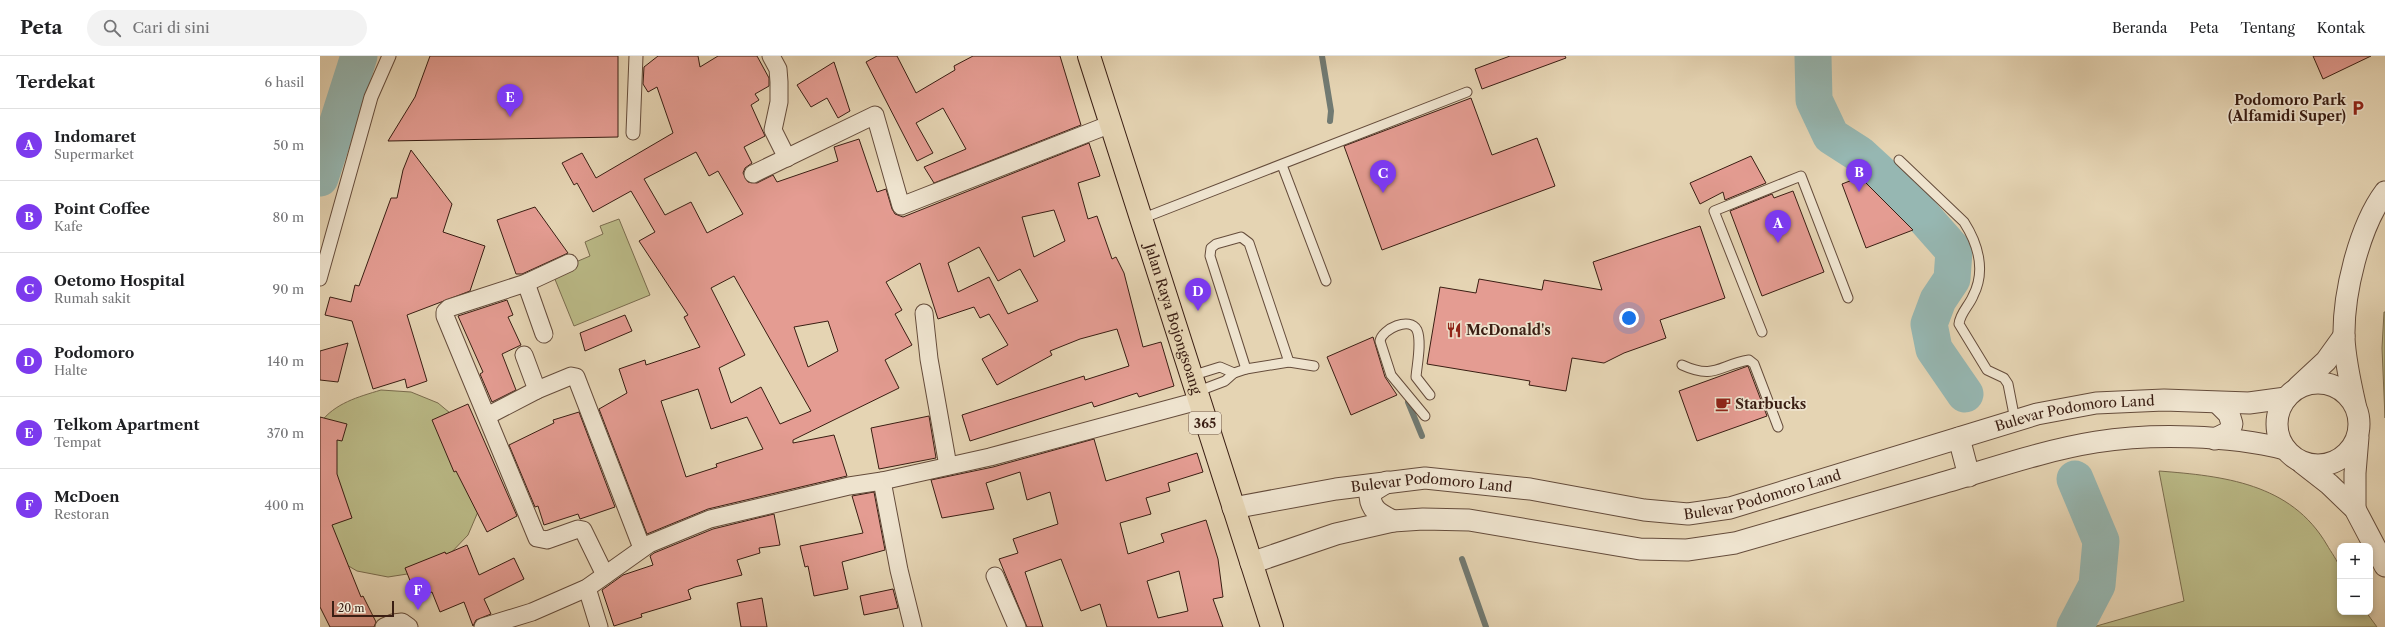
<!DOCTYPE html>
<html lang="id">
<meta charset="utf-8">
<style>
:root{--surface:#fff;--page:#f2f2f2;--text:#202124;--muted:#757577;--line:#e0e0e0;--accent:#7c3aed}
body{margin:0;font-family:"Libre Caslon Text",serif;background:var(--page);color:var(--text)}
.controls{position:absolute;right:12px;bottom:12px;display:grid;overflow:hidden;border-radius:8px;box-shadow:0 2px 6px #0003}
.controls button{width:36px;height:36px;display:grid;place-items:center;padding:0;border:0;border-bottom:1px solid var(--line);background:var(--surface);color:var(--text);font:20px sans-serif}
.scale{position:absolute;left:12px;bottom:10px;width:62px;box-sizing:border-box;padding-left:4px;border:2px solid #3a1e13;border-top:0;font-size:11px;line-height:14px;white-space:nowrap;color:#3a1e13;-webkit-text-stroke:3px #eee3ce;paint-order:stroke}
.you{position:absolute;left:1309px;top:262px;width:14px;height:14px;margin:-10px;border:3px solid #fff;border-radius:50%;background:#1a73e8;box-shadow:0 0 0 6px #1a73e833}
.badge{display:grid;place-items:center;width:26px;height:26px;border-radius:50%;background:var(--accent);color:#fff;font-size:13px;font-weight:700}
.pin{position:absolute;translate:-50% -33px;filter:drop-shadow(0 1px 2px #0008)}
.pin::after{content:'';position:absolute;top:21px;width:14px;height:12px;background:inherit;clip-path:polygon(0 0,100% 0,50% 100%)}
.list{margin:0;padding:0;list-style:none}
h2{display:flex;justify-content:space-between;align-items:center;height:52px;margin:0;padding:0 16px;font-size:17px}
h2 small{font-size:13px;font-weight:400;color:var(--muted)}
.list li{display:grid;grid-template-columns:26px 1fr auto;gap:12px;align-items:center;box-sizing:border-box;height:72px;padding:0 16px;border-top:1px solid var(--line)}
.list b{display:block;font-size:15px;white-space:nowrap}
.list p{margin:0;font-size:13px;white-space:nowrap;color:var(--muted)}
.list em{font-size:13px;font-style:normal;color:var(--muted)}
.icon{flex:none;width:22px;height:22px;fill:none;stroke:currentColor;stroke-width:2;stroke-linecap:round;stroke-linejoin:round}
.map{position:relative;flex:none;width:2065px;height:571px;overflow:hidden}
header{display:flex;align-items:center;gap:24px;box-sizing:border-box;height:56px;padding:0 20px;background:var(--surface);border-bottom:1px solid var(--line)}
header strong{font-size:19px}
nav{display:flex;gap:22px;margin-inline-start:auto;font-size:14px}
.search{width:280px;height:36px;background:var(--page);display:flex;align-items:center;gap:10px;box-sizing:border-box;padding:0 14px;border-radius:22px;color:var(--muted);font-size:15px}
main{display:flex}
aside{flex:1;background:var(--surface)}
.map>svg:first-child{display:block}
</style>
<header>
<strong>Peta</strong>
<div class="search"><svg class="icon" aria-label="search" viewBox="0 0 24 24"><circle cx="10" cy="10" r="6"/><path d="M15 15l6 6"/></svg>Cari di sini</div>
<nav><a>Beranda</a><a>Peta</a><a>Tentang</a><a>Kontak</a></nav>
</header>
<main>
<aside>
<h2>Terdekat<small>6 hasil</small></h2>
<ul class="list">
<li><span class="badge">A</span><div><b>Indomaret</b><p>Supermarket</p></div><em>50 m</em></li>
<li><span class="badge">B</span><div><b>Point Coffee</b><p>Kafe</p></div><em>80 m</em></li>
<li><span class="badge">C</span><div><b>Oetomo Hospital</b><p>Rumah sakit</p></div><em>90 m</em></li>
<li><span class="badge">D</span><div><b>Podomoro</b><p>Halte</p></div><em>140 m</em></li>
<li><span class="badge">E</span><div><b>Telkom Apartment</b><p>Tempat</p></div><em>370 m</em></li>
<li><span class="badge">F</span><div><b>McDoen</b><p>Restoran</p></div><em>400 m</em></li>
</ul>
</aside>
<div class="map">
<svg width="2065" height="571" viewBox="0 0 2065 571">
<rect width="100%" height="100%" fill="#e5d4b3"/>
<filter id="stains"><feTurbulence type="fractalNoise" baseFrequency=".005" numOctaves="4"/><feColorMatrix values="0 0 0 0 .2 0 0 0 0 .09 0 0 0 0 .02 0 0 0 .5 -.17"/></filter>
<radialGradient id="worn" r=".72"><stop offset=".6" stop-color="#630" stop-opacity="0"/><stop offset="1" stop-color="#630" stop-opacity=".3"/></radialGradient>
<!-- green -->
<g fill="#bb8" stroke="#7a6c4e">
<polygon points="299,163 330,239 254,270 232,216 270,200 265,186 283,178 280,170"/>
<polygon points="2064,256 2065,256 2065,362 2062,292"/>
<path d="M61,334L91,336L118,347L142,367L160,451L148,479L127,501L100,516L68,521L37,515L10,499L0,367C15,347 38,341 61,334Z"/>
<path d="M1839,415C1903,420 1971,427 2007,489C2011,496 2018,505 2020,513C2023,526 2020,543 2020,556H2046L2057,571H1773L1864,545Z"/>
</g>
<g fill="none" stroke-linecap="round" stroke-linejoin="round">
<!-- stream -->
<g stroke="#717a72" stroke-width="6">
<polyline points="1002,0 1011,55 1010,65"/>
<polyline points="1088,346 1102,380"/>
<polyline points="1142,503 1166,571"/>
</g>
<!-- river -->
<g stroke="#96b7b2" stroke-width="37">
<polyline points="1493,0 1494,44 1511,80 1539,98 1588,143 1634,195 1632,223 1618,244 1609,268 1614,293 1645,338"/>
<polyline points="0,122 39,0"/>
<polyline points="1755,571 1777,529 1781,485 1755,423"/>
</g>
</g>
<!-- building -->
<g fill="#e49c92" stroke="#3a1e13" fill-rule="evenodd">
<polygon points="110,0 298,0 298,81 68,85 95,41"/>
<path d="M338,0H378L380,11L398,0H437L449,22V30L435,38L439,44L431,49L445,80L424,91L432,107L425,112L423,117L428,126L437,127L453,119L457,126L518,105L514,91L539,83L557,136L566,133L572,153L575,158L583,161L769,87L780,120L758,127L768,163L777,160L792,203L796,201L804,217L823,291L841,286L854,330L819,341L817,337L774,351L772,346L650,385L642,359L764,320L765,324L809,310L797,273L760,283L730,295L732,299L677,329L662,303L688,289L669,258L660,262L654,251L618,263L600,207L566,226L582,254L575,258L592,289L565,304L579,332L473,384V387L514,379L527,420L388,453L327,478L279,353L307,337L299,313L325,304L326,309L380,291L364,261L368,259L319,185L335,176L311,135L273,156L257,127L254,129L242,107L262,97L276,122L353,77L337,31L328,36L323,28L324,11ZM376,96L389,120L398,115L423,158L387,177L371,146L345,159L324,123ZM734,154L745,185L714,201L702,161ZM659,191L678,225L700,213L718,245L688,258L669,221L638,236L628,207ZM414,220L451,285L491,355L460,368L441,331L411,347L399,312L425,299L391,232ZM508,265L518,295L488,311L474,271ZM378,333L391,373L427,361L443,393L396,408L397,411L366,421L341,345Z"/>
<polygon points="557,0 577,0 596,37 635,14 634,10 653,0 740,0 761,69 614,127 604,111 646,93 623,52 596,67 613,97 597,105 546,6"/>
<polygon points="1190,0 1245,0 1246,2 1162,33 1155,13"/>
<polygon points="1993,0 2051,0 2003,23"/>
<polygon points="514,6 530,55 518,62 507,42 491,51 477,29"/>
<polygon points="1151,42 1172,99 1217,82 1235,130 1062,194 1024,90"/>
<polygon points="91,94 132,148 123,176 165,190 150,235 87,259 107,325 87,332 85,323 53,333 32,265 5,259 10,241 31,246 35,229 39,230 71,142 77,142 83,114"/>
<polygon points="1431,100 1446,127 1405,144 1403,136 1380,148 1370,127"/>
<polygon points="1540,121 1593,174 1546,192 1522,128"/>
<polygon points="1473,135 1504,216 1442,240 1410,155 1452,138 1454,142"/>
<polygon points="215,151 248,197 202,218 196,218 177,164"/>
<polygon points="1380,170 1405,242 1340,264 1346,282 1304,297 1284,307 1252,302 1246,335 1209,329 1210,325 1107,308 1120,231 1156,237 1159,223 1222,234 1224,224 1282,234 1273,206"/>
<polygon points="187,244 193,259 188,261 201,289 182,298 196,334 172,346 160,318 163,316 138,260"/>
<polygon points="305,259 312,275 265,295 260,277"/>
<polygon points="1053,281 1065,321 1077,339 1031,359 1007,301"/>
<polygon points="28,287 18,326 0,324 0,295"/>
<polygon points="1428,310 1447,360 1377,385 1359,335"/>
<polygon points="148,348 197,460 167,476 136,415 134,416 112,364"/>
<polygon points="259,356 295,451 260,463 258,458 224,469 218,450 215,451 189,389 234,367 233,364"/>
<polygon points="609,360 616,402 559,413 551,372"/>
<polygon points="0,361 27,368 22,385 17,384 17,418 32,462 12,469 41,541 43,540 56,566 54,571 10,571 0,551"/>
<path d="M774,383L786,425L877,397L883,416L848,427L850,435L826,442L831,458L800,467L808,498L844,486L841,478L886,464L898,503L903,541L893,543L903,571H787L780,548L761,555L741,503L705,516L723,571H707L679,503L698,497L693,483L738,468L730,436L707,444L700,416L666,427L674,453L622,462L611,424L673,411ZM859,515L868,555L838,562L827,525Z"/>
<polygon points="554,436 565,494 522,506 528,533 494,540 488,510 485,511 480,490 543,477 532,440"/>
<polygon points="454,458 460,489 439,492 440,497 417,504 422,519 375,531 368,534 371,543 321,558 322,561 294,570 282,534 303,519 333,509 330,500 334,497 393,473"/>
<polygon points="147,489 159,519 194,502 204,523 164,543 171,558 156,564 153,570 144,546 120,556 112,536 97,542 85,512 125,496 126,498"/>
<polygon points="573,533 578,552 544,559 540,540"/>
<polygon points="442,542 447,571 421,571 417,547"/>
</g>
<g fill="none" stroke-linecap="round" stroke-linejoin="round">
<defs>
<g id="service">
<path d="M1579,104L1644,166C1658,188 1666,215 1653,240C1649,250 1640,257 1639,268L1667,314L1684,322L1688,328L1695,364"/>
<polyline points="962,109 1006,225"/>
<polyline points="821,163 1147,36"/>
<polyline points="1442,276 1394,155 1481,120 1528,242"/>
<path d="M1362,309C1395,324 1399,309 1429,304L1434,308L1458,371"/>
<polyline points="926,313 890,200 891,192 896,188 921,181 929,187 969,306"/>
<polyline points="871,320 900,311 914,317"/>
<polyline points="876,336 905,325 914,317 926,313 969,306 994,310"/>
<path d="M1105,360L1071,319L1060,285C1062,273 1090,260 1097,274C1102,286 1097,308 1096,321L1110,339"/>
</g>
<g id="pedestrian">
<polyline points="313,77 316,0"/>
<polyline points="0,223 51,41 69,0"/>
</g>
<g id="minor">
<polyline points="451,0 458,13 459,26 459,46 453,74 467,102"/>
<polyline points="433,118 555,59 581,150 791,68"/>
<polyline points="249,207 206,227 129,252 125,256 125,260 217,482 227,484 258,473 263,474 285,519"/>
<polyline points="206,227 224,278"/>
<polyline points="604,257 609,303 628,410"/>
<polyline points="204,299 217,334"/>
<polyline points="167,360 217,334 251,320 256,321 322,492"/>
<polyline points="562,425 579,514 593,571"/>
<polyline points="675,520 697,571"/>
<polyline points="267,532 279,571"/>
<polyline points="64,571 73,567 82,566 89,571"/>
<polyline points="163,571 212,556 267,532 329,488 390,463 529,430 562,425 670,401 878,345"/>
</g>
<g id="tertiary">
<circle cx="1998" cy="368" r="41"/>
<polyline points="1978,331 2006,305 2024,280"/>
<path d="M2035,348C2030,326 2025,304 2024,282C2023,238 2039,171 2065,136"/>
<polyline points="1639,382 1649,420"/>
<polyline points="1895,383 1909,376 1912,368 1909,358 1898,347"/>
<polyline points="1982,407 2009,428 2035,453 2065,510"/>
<path d="M1067,426L1054,434L1050,440C1051,455 1061,459 1073,465"/>
<path id="s1" d="M913,452L1016,433L1105,422L1210,433L1324,454L1368,458L1410,452L1717,358L1776,347L1844,344L1929,347L1966,342"/>
<polyline points="2035,453 2035,417 2038,381"/>
<path d="M931,507L1016,478L1073,465L1103,463L1149,464L1320,493L1367,494L1415,487C1481,468 1547,449 1612,430C1666,415 1720,395 1776,386C1832,377 1909,379 1965,393"/>
</g>
<g id="primary">
<path id="s2" d="M769,0L952,571"/>
</g>
</defs>
<!-- service casing -->
<use href="#service" stroke="#654c3b" stroke-width="11"/>
<!-- pedestrian casing -->
<use href="#pedestrian" stroke="#654c3b" stroke-width="15"/>
<!-- minor casing -->
<use href="#minor" stroke="#654c3b" stroke-width="19"/>
<!-- tertiary casing -->
<use href="#tertiary" stroke="#654c3b" stroke-width="23"/>
<!-- primary casing -->
<use href="#primary" stroke="#3a1e13" stroke-width="24"/>
<!-- service -->
<use href="#service" stroke="#eee3ce" stroke-width="9"/>
<!-- pedestrian -->
<use href="#pedestrian" stroke="#eee3ce" stroke-width="13"/>
<!-- minor -->
<use href="#minor" stroke="#eee3ce" stroke-width="17"/>
<!-- tertiary -->
<use href="#tertiary" stroke="#eee3ce" stroke-width="21"/>
<!-- primary -->
<use href="#primary" stroke="#e5d4b3" stroke-width="22"/>
</g>
<!-- icons -->
<defs>
<symbol id="parking-bare" viewBox="-9 -9 18 18"><path d="M-3.5-5.5H1a3.5 3.5 0 0 1 0 7H-1V5.5H-3.5ZM-1-3.4V-.6H.8a1.4 1.4 0 0 0 0-2.8Z" fill="#8f2418" stroke="#eee3ce" stroke-width="2.5" paint-order="stroke"/></symbol>
<symbol id="restaurant-bare" viewBox="-9 -9 18 18"><path d="M-5-6h1v4h1v-4h1v4h1v-4h1v5L-1.5 .5V6h-2V.5L-5-1ZM5-6V6H3V1.5H1.5Q1.5-4 5-6Z" fill="#8f2418" stroke="#eee3ce" stroke-width="2.5" paint-order="stroke"/></symbol>
<symbol id="cafe-bare" viewBox="-9 -9 18 18"><path d="M-5.5-4.5H6V0H3Q3 3.5 0 3.5H-2.5Q-5.5 3.5-5.5 0ZM3-3.2v2h1.7v-2ZM-6 4.5H4V6H-6Z" fill="#8f2418" stroke="#eee3ce" stroke-width="2.5" paint-order="stroke"/></symbol>
</defs>
<g fill-rule="evenodd">
<use href="#parking-bare" x="2027" y="41" width="22" height="22"/>
<use href="#restaurant-bare" x="1123" y="263" width="22" height="22"/>
<use href="#cafe-bare" x="1392" y="337" width="22" height="22"/>
</g>
<g text-anchor="middle" stroke-width="3.5" stroke-linejoin="round" paint-order="stroke">
<!-- shield labels -->
<rect fill="#eee3ce" stroke="#70594b" stroke-width="1" x="869" y="356" width="32" height="22" rx="3"/>
<g font-size="13" font-weight="bold" fill="#3a1e13">
<text x="885" y="372">365</text>
</g>
<!-- poi labels -->
<g font-size="14" font-weight="bold" fill="#3a1e13" stroke="#eee3ce" text-anchor="start">
<text x="2026" y="49" text-anchor="end">Podomoro Park<tspan x="2026" dy="16">(Alfamidi Super)</tspan></text>
<text x="1146" y="279">McDonald's</text>
<text x="1415" y="353">Starbucks</text>
</g>
<!-- street labels -->
<g font-size="14" fill="#3a1e13" stroke="#eee3ce">
<text dy="5" stroke="none"><textPath href="#s2" startOffset="276">Jalan Raya Bojongsoang</textPath></text>
<text dy="5" stroke="none"><textPath href="#s1" startOffset="861">Bulevar Podomoro Land</textPath></text>
<text dy="5" stroke="none"><textPath href="#s1" startOffset="201">Bulevar Podomoro Land</textPath></text>
<text dy="5" stroke="none"><textPath href="#s1" startOffset="537">Bulevar Podomoro Land</textPath></text>
</g>
</g>
<rect width="100%" height="100%" filter="url(#stains)"/>
<rect width="100%" height="100%" fill="url(#worn)"/>
</svg>
<div class="controls">
<button>+</button>
<button>−</button>
</div>
<div class="scale">20 m</div>
<div class="you"></div>
<div class="pin badge" style="left:1458px;top:187px">A</div>
<div class="pin badge" style="left:1539px;top:136px">B</div>
<div class="pin badge" style="left:1063px;top:137px">C</div>
<div class="pin badge" style="left:878px;top:255px">D</div>
<div class="pin badge" style="left:190px;top:61px">E</div>
<div class="pin badge" style="left:98px;top:554px">F</div>
</div>
</main>
